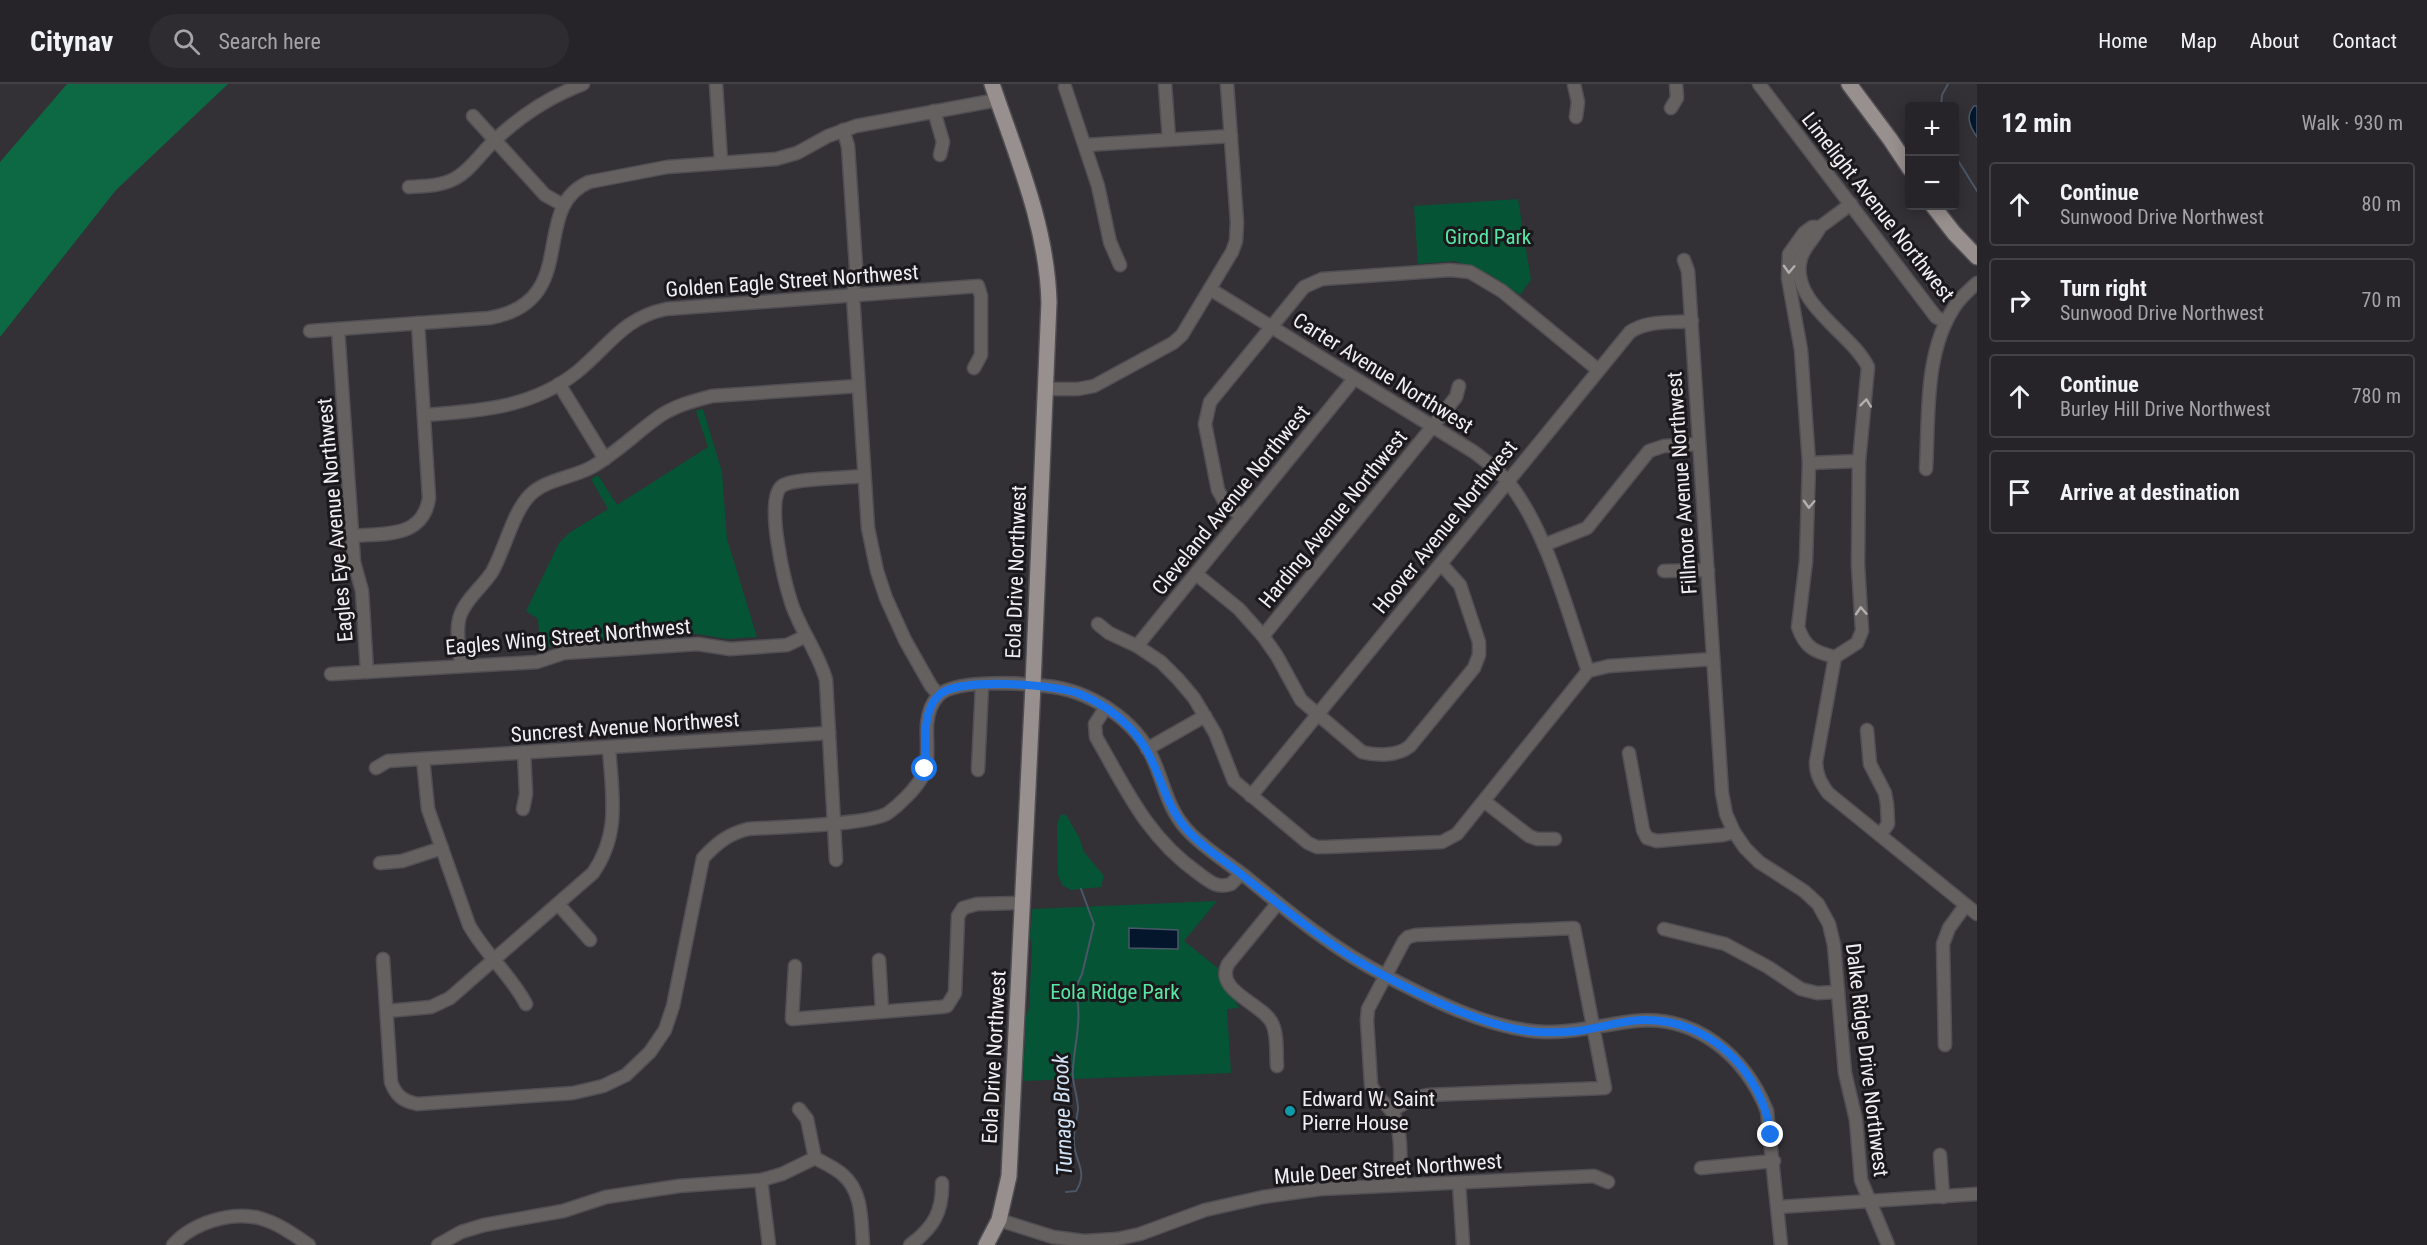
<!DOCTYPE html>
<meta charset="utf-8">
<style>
:root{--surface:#262428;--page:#2e2c30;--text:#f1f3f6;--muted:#a4a4a8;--line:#424145}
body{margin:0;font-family:"Roboto Condensed",sans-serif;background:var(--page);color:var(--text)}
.controls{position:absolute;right:18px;top:18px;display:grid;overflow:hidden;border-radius:6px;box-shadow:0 3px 15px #0003}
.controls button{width:54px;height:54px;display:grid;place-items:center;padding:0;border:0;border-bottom:2px solid var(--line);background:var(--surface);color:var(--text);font:30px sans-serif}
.stop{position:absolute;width:18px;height:18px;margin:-14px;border:4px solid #1a73e8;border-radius:50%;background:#fff}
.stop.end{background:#1a73e8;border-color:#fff;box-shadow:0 2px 6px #0008}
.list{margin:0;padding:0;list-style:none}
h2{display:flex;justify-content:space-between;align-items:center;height:78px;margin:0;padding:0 24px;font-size:26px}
h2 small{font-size:20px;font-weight:400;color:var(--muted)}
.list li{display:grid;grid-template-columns:39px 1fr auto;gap:18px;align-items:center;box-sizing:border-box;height:84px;margin:0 12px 12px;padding:0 12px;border:2px solid var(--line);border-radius:6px}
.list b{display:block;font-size:22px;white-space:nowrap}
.list p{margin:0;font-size:20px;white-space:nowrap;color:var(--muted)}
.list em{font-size:20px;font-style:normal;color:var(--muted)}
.icon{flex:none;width:33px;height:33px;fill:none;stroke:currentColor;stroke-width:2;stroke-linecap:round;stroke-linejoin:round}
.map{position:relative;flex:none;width:1977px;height:1161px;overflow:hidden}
header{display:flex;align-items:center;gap:36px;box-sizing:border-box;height:84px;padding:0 30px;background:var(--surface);border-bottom:2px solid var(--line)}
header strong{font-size:28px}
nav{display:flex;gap:33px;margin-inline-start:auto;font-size:21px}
.search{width:420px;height:54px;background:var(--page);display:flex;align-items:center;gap:15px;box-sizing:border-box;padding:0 21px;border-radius:33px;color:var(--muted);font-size:22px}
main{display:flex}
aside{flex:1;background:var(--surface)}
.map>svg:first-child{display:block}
</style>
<header>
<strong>Citynav</strong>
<div class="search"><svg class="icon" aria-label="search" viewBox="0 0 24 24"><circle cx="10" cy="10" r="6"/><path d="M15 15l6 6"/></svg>Search here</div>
<nav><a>Home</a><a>Map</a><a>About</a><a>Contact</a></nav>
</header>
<main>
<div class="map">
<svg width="1977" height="1161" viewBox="0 0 1977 1161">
<rect width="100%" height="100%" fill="#333036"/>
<!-- green -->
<g fill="#055435">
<polygon points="1518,115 1531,196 1520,211 1491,191 1455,177 1418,180 1414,122"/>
<polygon points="703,325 722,388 727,455 757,553 727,555 696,550 565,559 540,565 538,535 526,527 559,459 569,449 608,425 591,395 598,391 617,421 708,363 696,327"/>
<polygon points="1062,730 1066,731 1079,753 1084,768 1104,792 1101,803 1071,806 1062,801 1058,791 1057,741 1060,732"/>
<path d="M1217,817L1184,857L1219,885C1219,907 1232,907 1239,924L1227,925L1231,989L1023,997L1026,932L1029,924L1032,861L1030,853L1032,825Z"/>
</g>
<!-- forest -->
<polygon fill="#0d6944" points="67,0 228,0 116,106 0,253 0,78"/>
<!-- water -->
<g fill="#03162b" stroke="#4a5767" stroke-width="1.5">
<path d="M1974,22H1977V53C1970,43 1965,32 1974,22Z"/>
<polygon points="1129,844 1178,846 1178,865 1129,864"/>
</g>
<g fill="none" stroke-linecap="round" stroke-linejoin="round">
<!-- stream -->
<g stroke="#4a5767" stroke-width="2">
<polyline points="1941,22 1942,11 1948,0"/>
<polyline points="1954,70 1977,107"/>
<path d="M1066,1108L1076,1107C1089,1087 1074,1077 1074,1058C1073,1047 1077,1036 1078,1025C1078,1011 1071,998 1073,984C1075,957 1083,931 1075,905L1082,890L1094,840L1081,805"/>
</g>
<defs>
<g id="minor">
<polyline points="716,0 721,78"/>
<polyline points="1165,0 1169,55"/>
<polyline points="1574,0 1578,18 1576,33"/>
<polyline points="1759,0 1936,233 1946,238"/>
<polyline points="1065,3 1098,102 1110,158 1120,181"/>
<polyline points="1671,24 1677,14 1676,0"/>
<polyline points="934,27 943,58 940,71"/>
<polyline points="473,32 545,111 563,121"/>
<polyline points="843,46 848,62 856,183 853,212 868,444 877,487 886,514 905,556 931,602 939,611"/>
<polyline points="1085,61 1231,52"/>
<path d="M409,103C424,102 441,102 454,95C470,87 481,69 494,57C520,32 549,13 583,0"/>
<path d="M1820,143C1815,154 1804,163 1801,174C1788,218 1852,249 1868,283L1859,377L1858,481L1862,547L1857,559L1835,573"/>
<polyline points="1684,176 1688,187 1722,709 1726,730 1734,748 1745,764 1759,778 1804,807 1818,820 1829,840 1834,861 1845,989 1856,1036 1861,1096 1888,1161"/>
<path d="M1210,205L1474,368C1486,377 1499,387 1509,399C1548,449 1567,527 1588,587"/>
<polyline points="338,245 354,478 362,507 367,588"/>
<path d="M310,247L489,234C583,218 528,124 589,98L667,83L776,75L797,69L828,52L856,42L997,16"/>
<polyline points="559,300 605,375"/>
<polyline points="1045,305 1078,305 1094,302 1173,259 1182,251 1232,168 1236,157 1237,138 1227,0"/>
<path d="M424,331C479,327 532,324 577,288C609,262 623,234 666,225L978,202L981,212V271L974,284"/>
<polyline points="1809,379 1859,377"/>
<path d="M1926,385C1929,332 1924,268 1955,222C1961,213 1969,206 1977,199"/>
<polyline points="1242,433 1224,417 1218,406 1205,340 1210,318 1304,203 1322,195 1450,186 1470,188 1502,207 1597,285"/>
<path d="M352,452C383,449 423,455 429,414L418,239"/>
<polyline points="1544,461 1587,444 1649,367 1664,362 1699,360"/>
<polyline points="1664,487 1708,486"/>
<path d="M1196,490L1239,525L1263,552L1277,572L1301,616L1362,668C1377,672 1398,672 1410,662L1474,584L1479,571V558L1460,501L1441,480"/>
<polyline points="1098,540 1109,549 1137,562 1161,578 1178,595 1194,614 1215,649 1234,697 1308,759 1317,763 1326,763 1442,758 1457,750 1588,587 1609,582 1713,575"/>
<polyline points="1263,552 1433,342 1456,313 1459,302"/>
<polyline points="1137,562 1354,295"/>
<path d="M1835,573C1815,568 1805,564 1798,543L1806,477L1809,379L1801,266L1788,194L1789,170L1804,149L1812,143H1820L1851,120"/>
<path d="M1835,573L1816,678C1816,691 1821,699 1828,709L1977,830"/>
<path d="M461,582C460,567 455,547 460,532C465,516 483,502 492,488C505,465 513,428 530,411C546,395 572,394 592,383C616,369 635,350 657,334C673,322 693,317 712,312L858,302"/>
<polyline points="331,590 537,578 564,569 698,560 730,565 787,561 806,552"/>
<path d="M1106,623L1095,640L1096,653C1126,705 1147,753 1198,789C1209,797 1217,805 1231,800L1241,790"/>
<polyline points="1867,646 1870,680 1885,709 1887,720 1888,740 1880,751"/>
<polyline points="1147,665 1205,632"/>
<polyline points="1629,669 1643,746 1647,754 1657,757 1723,751 1734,748"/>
<path d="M423,675L428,725L469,841C485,870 511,891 526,920"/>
<polyline points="376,684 388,677 829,649"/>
<polyline points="978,686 982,601"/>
<path d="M1251,712L1630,248C1647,236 1671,239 1692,237"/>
<polyline points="1484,717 1529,752 1537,755 1555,755"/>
<polyline points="523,725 526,710 524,669"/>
<path d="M836,776L826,596C819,570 801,547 792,521C785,500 764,415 782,402C792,394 848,394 864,392"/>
<polyline points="380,779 402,777 442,764"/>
<polyline points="558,820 590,856"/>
<polyline points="1664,845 1725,860 1768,883 1801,905 1817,909 1838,908"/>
<path d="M383,875L391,998C396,1012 403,1017 417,1020L573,1009L603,1002L626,991L650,968L665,946L673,922L703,774C717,759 728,750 748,745C775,743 870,741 888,729C899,721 917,704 923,691C930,677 926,655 927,640C928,629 931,619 939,611C956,595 1023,599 1046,602C1089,606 1135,635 1153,675C1165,702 1168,727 1190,749C1207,766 1228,779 1246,793C1291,830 1336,867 1388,893C1432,916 1482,941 1532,947C1567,951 1599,941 1634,937C1696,930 1745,972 1767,1027L1781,1161"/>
<polyline points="879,876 882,927"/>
<polyline points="795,882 792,935 941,923 947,922 955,909 958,832 963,824 977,820 1022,819"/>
<path d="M387,927L431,923L450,914L593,789C621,749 612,710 609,664"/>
<polyline points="1945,961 1943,860 1949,844 1965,822"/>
<path d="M1277,982C1276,969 1278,951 1272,939C1262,919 1214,907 1228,880L1278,819"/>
<polyline points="799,1025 807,1035 815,1074"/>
<path d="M1391,1027L1413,1014L1428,1011L1605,1004L1574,844L1416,851L1408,853L1404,857L1368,925L1367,936L1371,1001C1376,1013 1385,1018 1392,1028C1403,1044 1400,1081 1400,1100"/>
<polyline points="1940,1071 1943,1113"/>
<path d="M815,1074C824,1079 836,1084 843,1091C863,1108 861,1137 863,1161"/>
<polyline points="1701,1084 1774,1077"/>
<polyline points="761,1096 769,1161"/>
<polyline points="1459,1099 1463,1161"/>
<polyline points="1778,1123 1977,1110"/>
<polyline points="999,1136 1053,1153 1084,1157 1117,1155 1140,1150 1205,1126 1263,1113 1321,1105 1594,1092 1608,1098"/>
<path d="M173,1161C192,1139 231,1127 259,1134C278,1139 293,1150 309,1161"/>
<polyline points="438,1161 461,1148 484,1141 563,1127 606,1113 679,1102 761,1096 782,1090 815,1074"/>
<path d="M910,1161C933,1144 943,1128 942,1099"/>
</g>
<g id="major">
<polyline points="1849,0 1890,55 1910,85"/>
<polyline points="1933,122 1954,149 1977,173"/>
<path d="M986,1161L999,1136L1009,1092L1033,601L1049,218C1047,142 1016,71 992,0"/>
</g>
</defs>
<!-- minor casing -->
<use href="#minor" stroke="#514f54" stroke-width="15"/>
<!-- major casing -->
<use href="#major" stroke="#514f54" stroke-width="18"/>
<!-- minor -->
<use href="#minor" stroke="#656160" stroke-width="12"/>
<!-- major -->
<use href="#major" stroke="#98908e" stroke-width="15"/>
</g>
<!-- one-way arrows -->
<defs><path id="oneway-chevron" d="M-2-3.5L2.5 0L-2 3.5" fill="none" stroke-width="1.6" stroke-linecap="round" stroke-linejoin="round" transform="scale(1.5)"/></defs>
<g stroke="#b2afb1">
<use href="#oneway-chevron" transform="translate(1789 185) rotate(92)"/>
<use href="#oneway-chevron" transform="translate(1866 319) rotate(-84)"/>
<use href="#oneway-chevron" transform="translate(1809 420) rotate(92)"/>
<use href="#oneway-chevron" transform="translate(1861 527) rotate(-93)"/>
</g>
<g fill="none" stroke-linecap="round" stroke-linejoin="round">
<!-- route -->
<path stroke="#1a73e8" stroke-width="8" d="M925,685C926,662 921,628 939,611C958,593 1055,600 1080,610C1099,618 1116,629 1130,644C1162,677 1159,717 1190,749C1205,765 1225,777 1242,791C1281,822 1320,855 1363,880C1405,904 1473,938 1521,946C1540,949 1558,949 1577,947C1599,944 1620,937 1642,936C1709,934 1762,987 1771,1051"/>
</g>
<!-- markers -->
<circle fill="#0f9aa8" stroke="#1a181b" stroke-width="2" cx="1290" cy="1027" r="6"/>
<g text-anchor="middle" stroke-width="6" stroke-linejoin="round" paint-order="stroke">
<!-- street labels -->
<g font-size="21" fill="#f1eff3" stroke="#1a181b">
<text transform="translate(1878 123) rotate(52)" y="7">Limelight Avenue Northwest</text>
<text transform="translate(792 197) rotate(-4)" y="7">Golden Eagle Street Northwest</text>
<text transform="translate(1383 289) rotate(32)" y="7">Carter Avenue Northwest</text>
<text transform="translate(1682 399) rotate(-94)" y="7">Fillmore Avenue Northwest</text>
<text transform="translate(1231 416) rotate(-51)" y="7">Cleveland Avenue Northwest</text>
<text transform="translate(1333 435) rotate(-51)" y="7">Harding Avenue Northwest</text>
<text transform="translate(335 436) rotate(-95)" y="7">Eagles Eye Avenue Northwest</text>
<text transform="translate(1445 443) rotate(-51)" y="7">Hoover Avenue Northwest</text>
<text transform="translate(1016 488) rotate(-88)" y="7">Eola Drive Northwest</text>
<text transform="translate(568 553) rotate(-5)" y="7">Eagles Wing Street Northwest</text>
<text transform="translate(625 643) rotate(-4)" y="7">Suncrest Avenue Northwest</text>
<text transform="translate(994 973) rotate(-87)" y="7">Eola Drive Northwest</text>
<text transform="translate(1867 976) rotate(83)" y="7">Dalke Ridge Drive Northwest</text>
<text transform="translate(1388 1085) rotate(-4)" y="7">Mule Deer Street Northwest</text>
</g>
<!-- park labels -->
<g font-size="21" fill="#59e7a5" stroke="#1a181b">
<text x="1488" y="160">Girod Park</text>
<text x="1115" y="915">Eola Ridge Park</text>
</g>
<!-- poi labels -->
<g font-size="21" fill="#f1eff3" stroke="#1a181b" text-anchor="start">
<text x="1302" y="1022">Edward W. Saint<tspan x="1302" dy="24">Pierre House</tspan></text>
</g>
<!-- water labels -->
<g font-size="22" font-style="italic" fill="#d2e2f5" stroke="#1a181b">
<text transform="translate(1062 1031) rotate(-92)" y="8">Turnage Brook</text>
</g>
</g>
</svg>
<div class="controls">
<button>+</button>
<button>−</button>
</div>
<div class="stop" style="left:925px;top:685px"></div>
<div class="stop end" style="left:1771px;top:1051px"></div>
</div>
<aside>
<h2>12 min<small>Walk · 930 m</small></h2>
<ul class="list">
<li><svg class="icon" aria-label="ahead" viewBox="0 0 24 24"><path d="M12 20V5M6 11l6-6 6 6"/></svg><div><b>Continue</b><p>Sunwood Drive Northwest</p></div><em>80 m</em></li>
<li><svg class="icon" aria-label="right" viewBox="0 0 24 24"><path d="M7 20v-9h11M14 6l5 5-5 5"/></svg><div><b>Turn right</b><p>Sunwood Drive Northwest</p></div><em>70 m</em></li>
<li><svg class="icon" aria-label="ahead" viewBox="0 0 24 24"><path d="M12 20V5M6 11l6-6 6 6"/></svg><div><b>Continue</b><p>Burley Hill Drive Northwest</p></div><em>780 m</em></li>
<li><svg class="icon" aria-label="arrive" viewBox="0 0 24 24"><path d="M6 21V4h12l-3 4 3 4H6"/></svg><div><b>Arrive at destination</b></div></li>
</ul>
</aside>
</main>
